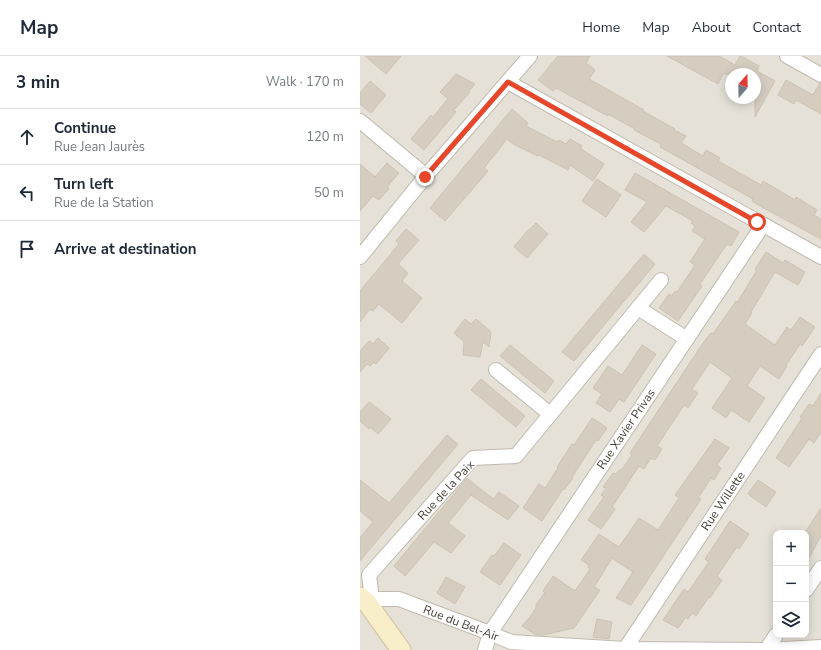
<!DOCTYPE html>
<meta charset="utf-8">
<style>
:root{--surface:#fff;--page:#f6f6f7;--text:#1f2937;--muted:#747a83;--line:#e0e1e3}
body{margin:0;font-family:"Nunito Sans",sans-serif;background:var(--page);color:var(--text)}
.controls{position:absolute;right:12px;bottom:12px;display:grid;overflow:hidden;border-radius:8px;box-shadow:0 2px 10px #0003}
.controls button{width:36px;height:36px;display:grid;place-items:center;padding:0;border:0;border-bottom:1px solid var(--line);background:var(--surface);color:var(--text);font:20px sans-serif}
.compass{position:absolute;left:365px;top:12px;width:36px;height:36px;border-radius:50%;background:var(--surface);box-shadow:0 2px 10px #0003;rotate:20deg}
.stop{position:absolute;width:12px;height:12px;margin:-9px;border:3px solid #e6462a;border-radius:50%;background:#fff}
.stop.end{background:#e6462a;border-color:#fff;box-shadow:0 1px 4px #0008}
.list{margin:0;padding:0;list-style:none}
h2{display:flex;justify-content:space-between;align-items:center;height:52px;margin:0;padding:0 16px;font-size:17px}
h2 small{font-size:13px;font-weight:400;color:var(--muted)}
.list li{display:grid;grid-template-columns:26px 1fr auto;gap:12px;align-items:center;box-sizing:border-box;height:56px;padding:0 16px;border-top:1px solid var(--line)}
.list b{display:block;font-size:15px;white-space:nowrap}
.list p{margin:0;font-size:13px;white-space:nowrap;color:var(--muted)}
.list em{font-size:13px;font-style:normal;color:var(--muted)}
.icon{flex:none;width:22px;height:22px;fill:none;stroke:currentColor;stroke-width:2;stroke-linecap:round;stroke-linejoin:round}
.map{position:relative;flex:none;width:461px;height:594px;overflow:hidden}
header{display:flex;align-items:center;gap:24px;box-sizing:border-box;height:56px;padding:0 20px;background:var(--surface);border-bottom:1px solid var(--line)}
header strong{font-size:19px}
nav{display:flex;gap:22px;margin-inline-start:auto;font-size:14px}
main{display:flex}
aside{flex:1;background:var(--surface)}
.map>svg:first-child{display:block}
</style>
<header>
<strong>Map</strong>
<nav><a>Home</a><a>Map</a><a>About</a><a>Contact</a></nav>
</header>
<main>
<aside>
<h2>3 min<small>Walk · 170 m</small></h2>
<ul class="list">
<li><svg class="icon" aria-label="ahead" viewBox="0 0 24 24"><path d="M12 20V5M6 11l6-6 6 6"/></svg><div><b>Continue</b><p>Rue Jean Jaurès</p></div><em>120 m</em></li>
<li><svg class="icon" aria-label="left" viewBox="0 0 24 24"><path d="M17 20v-9H6M10 6l-5 5 5 5"/></svg><div><b>Turn left</b><p>Rue de la Station</p></div><em>50 m</em></li>
<li><svg class="icon" aria-label="arrive" viewBox="0 0 24 24"><path d="M6 21V4h12l-3 4 3 4H6"/></svg><div><b>Arrive at destination</b></div></li>
</ul>
</aside>
<div class="map">
<svg width="461" height="594" viewBox="0 0 461 594">
<rect width="100%" height="100%" fill="#f2efe7"/>
<!-- residential -->
<path fill="#e5e1d6" fill-rule="evenodd" d="M0,0H461V594H0ZM371,18H395V42H371ZM416,477H446V579H416Z"/>
<!-- building -->
<g fill="#d6cdc1" stroke="#cdc2b2">
<polygon points="5,0 41,0 26,18"/>
<polygon points="198,0 230,0 226,7 235,14 229,23 284,54 283,55 315,73 314,74 326,80 321,87 343,100 346,94 360,102 358,105 401,129 403,125 435,144 436,141 457,154 454,159 461,163 461,183 400,150 392,145 393,143 300,91 301,88 274,74 275,73 248,58 248,60 196,32 193,35 178,24"/>
<polygon points="307,0 359,0 375,9 380,0 381,0 399,10 397,15 415,25 395,61 395,18 363,18 358,28"/>
<polygon points="96,18 115,28 109,35 110,36 94,54 96,56 64,94 51,83 71,59 73,61 88,43 80,36"/>
<polygon points="426,24 453,39 460,27 461,27 461,58 436,44 434,48 418,39"/>
<polygon points="10,25 26,39 11,57 0,48 0,37"/>
<polygon points="152,53 168,67 166,70 197,86 199,84 206,88 210,83 222,90 220,92 244,108 233,125 210,109 208,114 179,99 178,100 153,88 147,83 124,112 128,115 85,165 70,152"/>
<polygon points="27,107 39,117 27,131 29,133 19,144 13,140 0,155 0,108 15,121"/>
<polygon points="275,117 379,176 371,190 367,188 340,228 342,230 318,265 299,252 309,238 312,240 315,235 317,236 335,209 330,206 345,183 332,175 335,170 331,167 333,165 306,150 284,176 271,166 287,146 265,134"/>
<polygon points="237,123 261,139 246,161 222,145"/>
<polygon points="176,167 188,178 167,202 154,191 168,174 169,174"/>
<polygon points="46,173 59,184 38,208 48,217 42,225 62,242 42,267 19,248 13,255 10,253 0,266 0,235 39,188 36,185"/>
<polygon points="406,196 423,207 425,204 445,216 438,229 415,216 391,256 392,257 385,268 415,289 427,271 431,274 440,261 455,271 442,290 440,288 426,309 427,310 419,323 400,310 387,330 405,342 389,366 371,354 366,362 352,352 372,322 350,306 332,333 338,337 328,352 324,349 297,390 302,393 295,404 291,402 284,413 279,410 252,451 255,453 241,473 228,464 244,441 241,439 246,432 243,431 253,417 255,418 263,412 272,399 270,397 343,287 351,277 353,278 376,245 377,247 397,214 395,213"/>
<polygon points="284,198 295,208 214,305 202,296"/>
<polygon points="105,263 111,268 116,263 131,276 129,291 123,286 120,301 103,299 104,286 94,277"/>
<polygon points="18,282 29,292 16,308 14,306 10,310 7,308 0,316 0,295 9,285 13,288"/>
<polygon points="150,289 194,325 185,337 140,300"/>
<polygon points="282,289 296,298 264,346 259,343 250,356 236,347 242,338 233,332 248,310 262,319"/>
<polygon points="121,323 165,360 156,371 111,334"/>
<polygon points="461,337 461,376 454,387 449,383 429,411 416,402 442,362 440,361 449,348 453,350"/>
<polygon points="9,346 31,363 18,378 10,371 9,373 0,365 0,356"/>
<polygon points="232,362 247,372 238,385 236,384 212,421 213,422 204,434 203,433 182,465 163,452 179,428 185,432 198,412 197,411 212,388 214,389"/>
<polygon points="87,379 98,388 0,505 0,482 13,466 0,455 0,424 29,447"/>
<polygon points="355,383 369,392 357,409 361,412 354,424 351,422 338,442 341,443 271,549 256,542 273,516 252,502 234,531 240,534 214,572 183,579 176,579 162,570 168,563 169,562 176,552 176,549 185,536 183,535 193,520 215,535 230,513 228,511 229,509 221,504 239,478 259,491 279,462 298,474 319,442 315,439"/>
<polygon points="107,422 133,443 139,436 159,450 148,464 111,439 88,467 105,480 91,497 74,486 45,520 34,510"/>
<polygon points="398,424 416,436 406,451 388,438"/>
<polygon points="461,452 461,480 446,507 446,475"/>
<polygon points="370,465 389,478 379,493 377,491 357,520 362,524 350,542 349,541 336,560 332,557 328,563 326,561 318,572 303,564 324,533 328,536 349,506 345,503"/>
<polygon points="144,487 161,499 140,529 120,516 132,499 134,500"/>
<polygon points="86,521 105,531 95,548 77,537"/>
<polygon points="237,563 252,566 249,583 233,581"/>
</g>
<g fill="none" stroke-linecap="round" stroke-linejoin="round">
<defs>
<g id="street">
<polyline points="427,0 461,19"/>
<polyline points="148,26 461,201"/>
<polyline points="0,65 60,115 65,121"/>
<polyline points="0,201 65,121 170,0"/>
<polyline points="278,252 327,283"/>
<polyline points="136,314 190,358"/>
<polyline points="446,534 461,512"/>
<polyline points="12,543 39,543 130,577 151,586 265,593 406,594 461,591"/>
<polyline points="12,543 9,519 113,402 156,400 301,224"/>
<polyline points="265,593 461,298"/>
<polyline points="125,594 130,577 403,169"/>
<polyline points="406,594 416,579"/>
</g>
<polyline id="secondary" points="0,541 8,548 41,594"/>
</defs>
<!-- street casing -->
<use href="#street" stroke="#c0b9ae" stroke-width="16"/>
<!-- secondary casing -->
<use href="#secondary" stroke="#cec09b" stroke-width="21"/>
<!-- street -->
<use href="#street" stroke="#fff" stroke-width="14"/>
<!-- secondary -->
<use href="#secondary" stroke="#f9eeca" stroke-width="19"/>
</g>
<g fill="none" stroke-linecap="round" stroke-linejoin="round">
<!-- route -->
<polyline stroke="#e6462a" stroke-width="5" points="65,121 148,26 397,166"/>
</g>
<g text-anchor="middle" stroke-width="3" stroke-linejoin="round" paint-order="stroke">
<!-- street labels -->
<g font-size="12" fill="#453f37" stroke="#fff">
<text transform="translate(266 373) rotate(-56)" y="4">Rue Xavier Privas</text>
<text transform="translate(86 434) rotate(-47)" y="4">Rue de la Paix</text>
<text transform="translate(363 445) rotate(-56)" y="4">Rue Willette</text>
<text transform="translate(101 567) rotate(21)" y="4">Rue du Bel-Air</text>
</g>
</g>
</svg>
<div class="controls">
<button>+</button>
<button>−</button>
<button><svg class="icon" aria-label="layers" viewBox="0 0 24 24"><path d="M12 4l9 5-9 5-9-5zM3 14l9 5 9-5"/></svg></button>
</div>
<svg class="compass" viewBox="-18 -18 36 36"><path d="M0-13l5 13h-10z" fill="#e53935"/><path d="M0 13l5-13h-10z" fill="#747a83"/></svg>
<div class="stop" style="left:397px;top:166px"></div>
<div class="stop end" style="left:65px;top:121px"></div>
</div>
</main>
